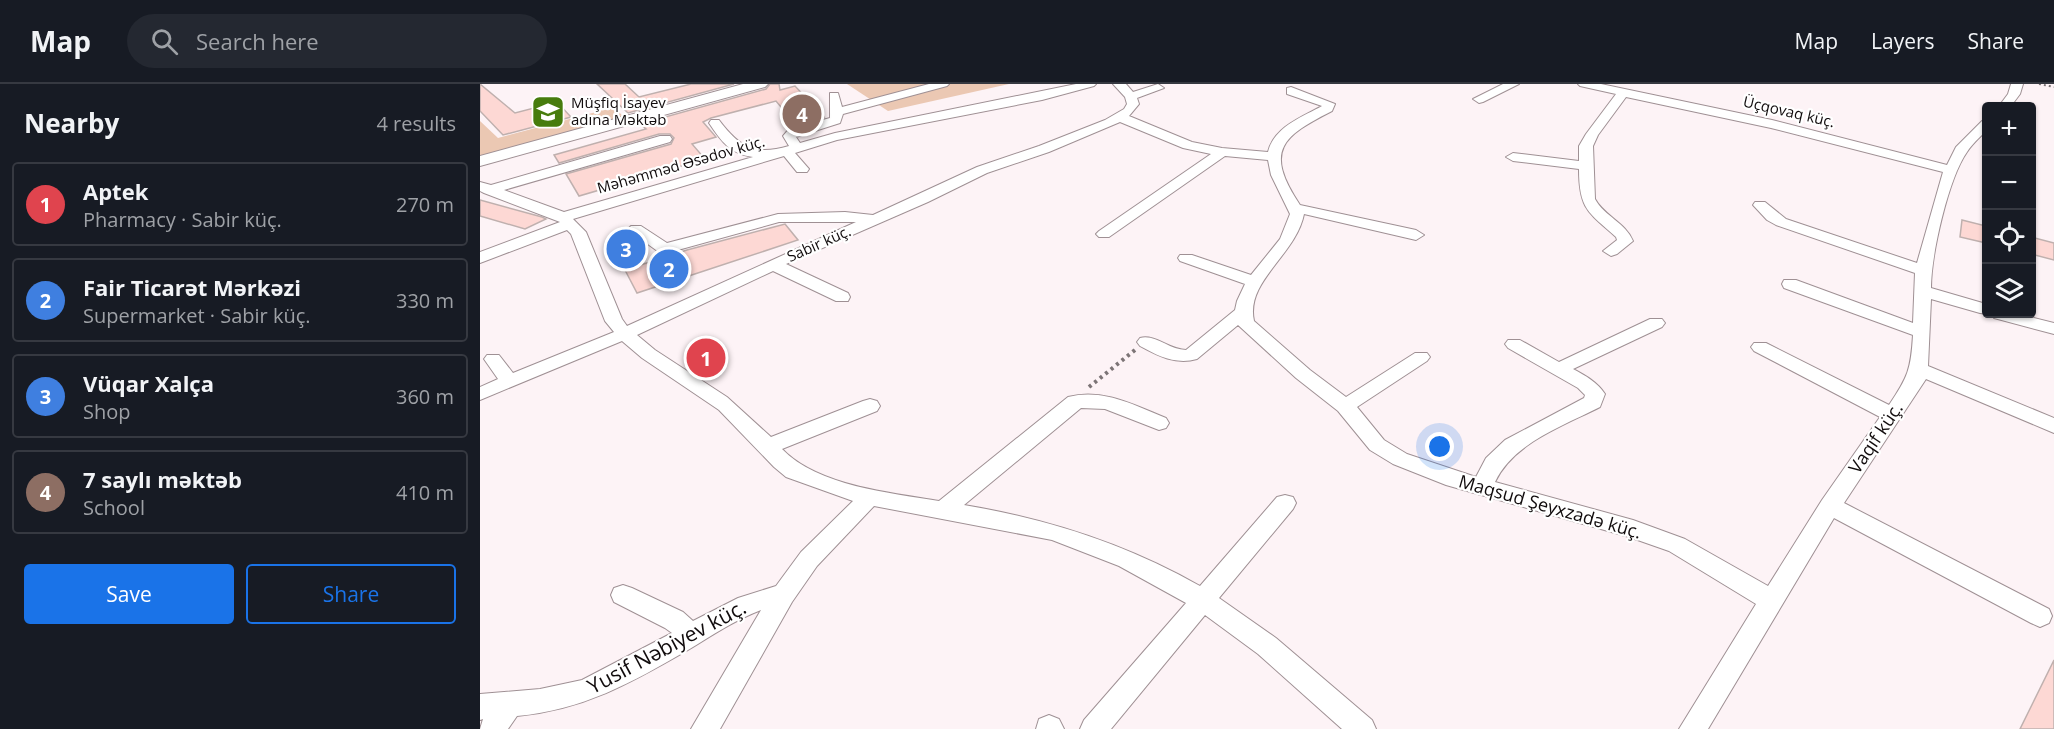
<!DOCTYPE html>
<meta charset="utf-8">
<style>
:root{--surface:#171b24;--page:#242831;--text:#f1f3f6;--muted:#9ea1a6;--line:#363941;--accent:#1a73e8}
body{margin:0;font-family:"Open Sans",sans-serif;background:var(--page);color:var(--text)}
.controls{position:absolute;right:18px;top:18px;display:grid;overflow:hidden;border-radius:6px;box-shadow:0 2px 4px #0004}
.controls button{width:54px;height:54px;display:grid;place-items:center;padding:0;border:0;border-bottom:2px solid var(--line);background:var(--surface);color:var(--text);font:30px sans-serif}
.you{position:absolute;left:960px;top:363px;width:21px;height:21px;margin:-15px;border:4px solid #fff;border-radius:50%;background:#1a73e8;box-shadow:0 0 0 9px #1a73e833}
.badge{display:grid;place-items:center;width:39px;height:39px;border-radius:50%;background:var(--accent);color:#fff;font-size:20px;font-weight:700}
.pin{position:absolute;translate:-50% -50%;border:3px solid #fff;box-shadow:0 2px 6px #0006}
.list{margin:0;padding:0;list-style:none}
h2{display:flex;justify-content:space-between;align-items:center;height:78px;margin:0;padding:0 24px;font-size:26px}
h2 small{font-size:20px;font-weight:400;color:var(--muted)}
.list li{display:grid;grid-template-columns:39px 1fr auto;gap:18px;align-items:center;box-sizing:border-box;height:84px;margin:0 12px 12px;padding:0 12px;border:2px solid var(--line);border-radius:6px}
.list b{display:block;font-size:22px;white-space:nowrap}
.list p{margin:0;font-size:20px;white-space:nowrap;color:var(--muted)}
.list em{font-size:20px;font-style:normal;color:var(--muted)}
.actions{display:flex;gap:12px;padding:18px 24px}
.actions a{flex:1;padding:14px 0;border:2px solid var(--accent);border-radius:6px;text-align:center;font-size:21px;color:var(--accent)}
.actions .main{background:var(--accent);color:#fff}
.icon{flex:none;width:33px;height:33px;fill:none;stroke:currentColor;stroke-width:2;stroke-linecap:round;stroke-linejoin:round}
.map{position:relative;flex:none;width:1574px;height:645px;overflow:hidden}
header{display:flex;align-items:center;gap:36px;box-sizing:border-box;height:84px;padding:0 30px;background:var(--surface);border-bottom:2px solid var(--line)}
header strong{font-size:28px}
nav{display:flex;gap:33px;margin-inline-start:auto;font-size:21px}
.search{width:420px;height:54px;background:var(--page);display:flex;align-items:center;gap:15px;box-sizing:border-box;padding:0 21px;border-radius:33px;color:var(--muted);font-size:22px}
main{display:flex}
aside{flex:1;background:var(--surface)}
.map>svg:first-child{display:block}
</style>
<header>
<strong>Map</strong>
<div class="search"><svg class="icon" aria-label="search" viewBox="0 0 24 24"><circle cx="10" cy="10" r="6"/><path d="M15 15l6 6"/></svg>Search here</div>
<nav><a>Map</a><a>Layers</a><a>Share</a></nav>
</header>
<main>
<aside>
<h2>Nearby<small>4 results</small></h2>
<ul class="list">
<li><span class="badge" style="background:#e0444e">1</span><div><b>Aptek</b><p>Pharmacy · Sabir küç.</p></div><em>270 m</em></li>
<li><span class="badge" style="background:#3f7fe0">2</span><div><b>Fair Ticarət Mərkəzi</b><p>Supermarket · Sabir küç.</p></div><em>330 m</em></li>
<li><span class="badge" style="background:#3f7fe0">3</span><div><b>Vüqar Xalça</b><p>Shop</p></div><em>360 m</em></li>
<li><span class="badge" style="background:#8d6e63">4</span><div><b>7 saylı məktəb</b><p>School</p></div><em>410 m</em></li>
</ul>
<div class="actions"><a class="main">Save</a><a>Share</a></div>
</aside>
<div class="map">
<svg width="1574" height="645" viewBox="0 0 1574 645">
<rect width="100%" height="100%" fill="#fdf3f6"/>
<!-- green -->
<g fill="#ebc8b3">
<polygon points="367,0 529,0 408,27"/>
<polygon points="135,23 145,35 0,75 0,37 18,54"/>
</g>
<!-- building -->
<g fill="#fdd8d4" stroke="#bfb0ae" stroke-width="1.5">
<polygon points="0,0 35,29 77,18 91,33 23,51 0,27"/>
<polygon points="117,0 145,0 159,13 211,0 254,0 148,29"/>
<polygon points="290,0 299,0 300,6 315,2 344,33 316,41 296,17 231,34 223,38 236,53 212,60 225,75 99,112 86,90 191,60 194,54 190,50 179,50 79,79 74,71 166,45 160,40 286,5"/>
<polygon points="0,116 62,133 66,135 45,145 0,132"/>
<polygon points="1482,136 1506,142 1506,159 1480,153"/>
<polygon points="305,140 318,156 157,209 145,186 207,166"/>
<polygon points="1551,153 1574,159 1574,176 1551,170"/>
<polygon points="1574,576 1574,645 1540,645"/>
</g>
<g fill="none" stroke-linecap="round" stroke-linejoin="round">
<defs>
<g id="minor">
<path d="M449,0H469L467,2L363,30L360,39L316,53L320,59L355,49L596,0H616L614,2L562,16L357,56L315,69L329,85L327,88H317L304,72L93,135L106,148L142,235L147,242L376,138H299L187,169L176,166L151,148L148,145L151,142H161L187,159L298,130L365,128L393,131L497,83L559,62L625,36L644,25L647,20L645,13L633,0H646L653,8L678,0L684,4L657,14L659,20L649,32L712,58L742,64L788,68C794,43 822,33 842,22L807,10V4L811,3L855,20L852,27C803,52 783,66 820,121L936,146L944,151L936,156L824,130C816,171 765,197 774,237L830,286L866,313L935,269H947L950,273L947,277L877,323L904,356L927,370L996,393L1006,374L1025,356L1104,314L1105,311L1098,304L1028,264L1025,260L1028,256H1040L1079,278L1170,235H1182L1185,239L1182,243L1093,285C1106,292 1117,298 1125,310L1120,323C1083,342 1033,359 1015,398L1153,436L1205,455L1288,502L1342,416L1400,333L1274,267L1271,263L1274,259H1286L1409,321C1428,293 1431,285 1433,251L1304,204L1302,200L1304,196H1316L1433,239L1435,189L1296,141L1287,136L1273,121L1275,118H1285L1306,135L1437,179L1463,88L1291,44L1146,13L1118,51L1113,62L1115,115C1124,132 1146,139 1153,157L1137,170L1131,172L1123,167L1137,156L1136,153C1108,128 1099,125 1099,85L1033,77L1026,73L1033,69L1099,77V62L1106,50L1136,10L1100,2L1098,0H1121L1292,36L1467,81L1476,63L1502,37L1506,36V47C1500,53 1492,60 1487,68C1468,95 1451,172 1451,204L1506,220V230H1509L1500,229L1451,215L1448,282L1574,334V349L1446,295L1364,419L1569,525L1572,532L1569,539L1560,543L1551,539L1354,434L1228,645H1199L1276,520L1189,467L1149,453L966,401L913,380L890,366L858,327L816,294L758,241L717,275C696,281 678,272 660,262L657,258L660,254C676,250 689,266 706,266L755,226L757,217L765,200L700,177L698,174L700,171H712L771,191L800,155L810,130L791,91L788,76L745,72L629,153H619L616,150L619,147L731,70L703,64L640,38L569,68L507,89L448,118L306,180L368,209L370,213L368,217H356L293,187L157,251L175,266L247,313L291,353L383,317L390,315L397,317L400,322L397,327L302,365C337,402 411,409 459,417L588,313C623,304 654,321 686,334L689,339L686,344L679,346L625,325L601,324L484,421C569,435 646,460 720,502L797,413L805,411L813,413L816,419L813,425L739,514L796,554L892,636L896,645H862L778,570L725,531L631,645H600L604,636L706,519L639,482L572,456L394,422L337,482L312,518L240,645H211L281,526C255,536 231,552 208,566C151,599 103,626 37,632L28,645H0L3,635L0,636V610L60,605L102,596L192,549L185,544L134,518L131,511L134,504L143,501L152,504L203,528L213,537L258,514L296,502L321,468L373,417L306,393L294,383L239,326L162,274L142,257L0,316V303L18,295L4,275L7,271H19L33,289L134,248L125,237L91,150L87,146L0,179V168L80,138L4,109L0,107V98L11,101L180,52H190L192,55L190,58L24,106L84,128L273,73C250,70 241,57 229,39L231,36H239C260,64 275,72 309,62L303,52L309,45L350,34V9H358L362,23Z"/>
<polygon points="1023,0 1039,0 1003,18 999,19 993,15"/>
<polygon points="1531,0 1543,0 1540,10 1531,22 1519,22 1528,10"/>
<polygon points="1511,230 1538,230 1574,239 1574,250 1514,234"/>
<polygon points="569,631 579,635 584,645 556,645 559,635"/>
</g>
<polygon id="major" points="263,0 288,0 285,3 0,82 0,72"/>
</defs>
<!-- minor casing -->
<use href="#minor" stroke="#9f9094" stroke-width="2"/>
<!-- major casing -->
<use href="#major" stroke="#9f9094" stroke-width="2"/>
<!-- path-far1 -->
<polyline stroke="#7c7476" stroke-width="2" stroke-dasharray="2 3" stroke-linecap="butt" points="1559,0 1574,3"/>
<!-- path -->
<polyline stroke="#7c7476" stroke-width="4" stroke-dasharray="3 4" stroke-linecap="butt" points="609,303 655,266"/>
<!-- minor -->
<use href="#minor" fill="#fff" fill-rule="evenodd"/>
<!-- major -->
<use href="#major" fill="#fff" fill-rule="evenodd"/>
</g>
<!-- icons -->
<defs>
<symbol id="school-square" viewBox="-11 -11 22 22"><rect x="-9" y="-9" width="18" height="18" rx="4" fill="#477c0d" stroke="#fff"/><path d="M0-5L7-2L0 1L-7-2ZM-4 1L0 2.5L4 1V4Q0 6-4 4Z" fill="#fff"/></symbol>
</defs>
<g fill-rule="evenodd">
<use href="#school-square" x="49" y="9" width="38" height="38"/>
</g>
<g text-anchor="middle" stroke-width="4.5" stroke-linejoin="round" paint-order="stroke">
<!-- far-poi labels -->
<g font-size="15" fill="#100b0c" stroke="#fff" text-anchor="start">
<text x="91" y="24">Müşfiq İsayev<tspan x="91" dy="17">adına Məktəb</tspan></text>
</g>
<!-- far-street labels -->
<g font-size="15" fill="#100b0c" stroke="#fff">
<text transform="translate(1309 28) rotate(13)" y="5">Üçqovaq küç.</text>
<text transform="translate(201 81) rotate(-16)" y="5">Məhəmməd Əsədov küç.</text>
<text transform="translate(339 160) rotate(-24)" y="5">Sabir küç.</text>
</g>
<!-- street labels -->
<g font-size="18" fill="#100b0c" stroke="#fff">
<text transform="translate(1396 354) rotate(-56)" y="6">Vaqif küç.</text>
<text transform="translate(1070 423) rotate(16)" y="6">Maqsud Şeyxzadə küç.</text>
</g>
<!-- near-street labels -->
<g font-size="21" fill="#100b0c" stroke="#fff">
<text transform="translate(187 563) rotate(-28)" y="7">Yusif Nəbiyev küç.</text>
</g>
</g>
</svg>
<div class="controls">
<button>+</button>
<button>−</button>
<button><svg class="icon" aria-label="locate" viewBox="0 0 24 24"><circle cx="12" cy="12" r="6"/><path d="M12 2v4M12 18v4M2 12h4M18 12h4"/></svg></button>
<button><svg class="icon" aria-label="layers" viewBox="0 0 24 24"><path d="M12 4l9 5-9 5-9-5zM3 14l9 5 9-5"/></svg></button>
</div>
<div class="you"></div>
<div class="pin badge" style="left:226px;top:274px;background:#e0444e">1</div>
<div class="pin badge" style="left:189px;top:185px;background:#3f7fe0">2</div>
<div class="pin badge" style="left:146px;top:165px;background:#3f7fe0">3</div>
<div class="pin badge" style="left:322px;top:30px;background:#8d6e63">4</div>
</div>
</main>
